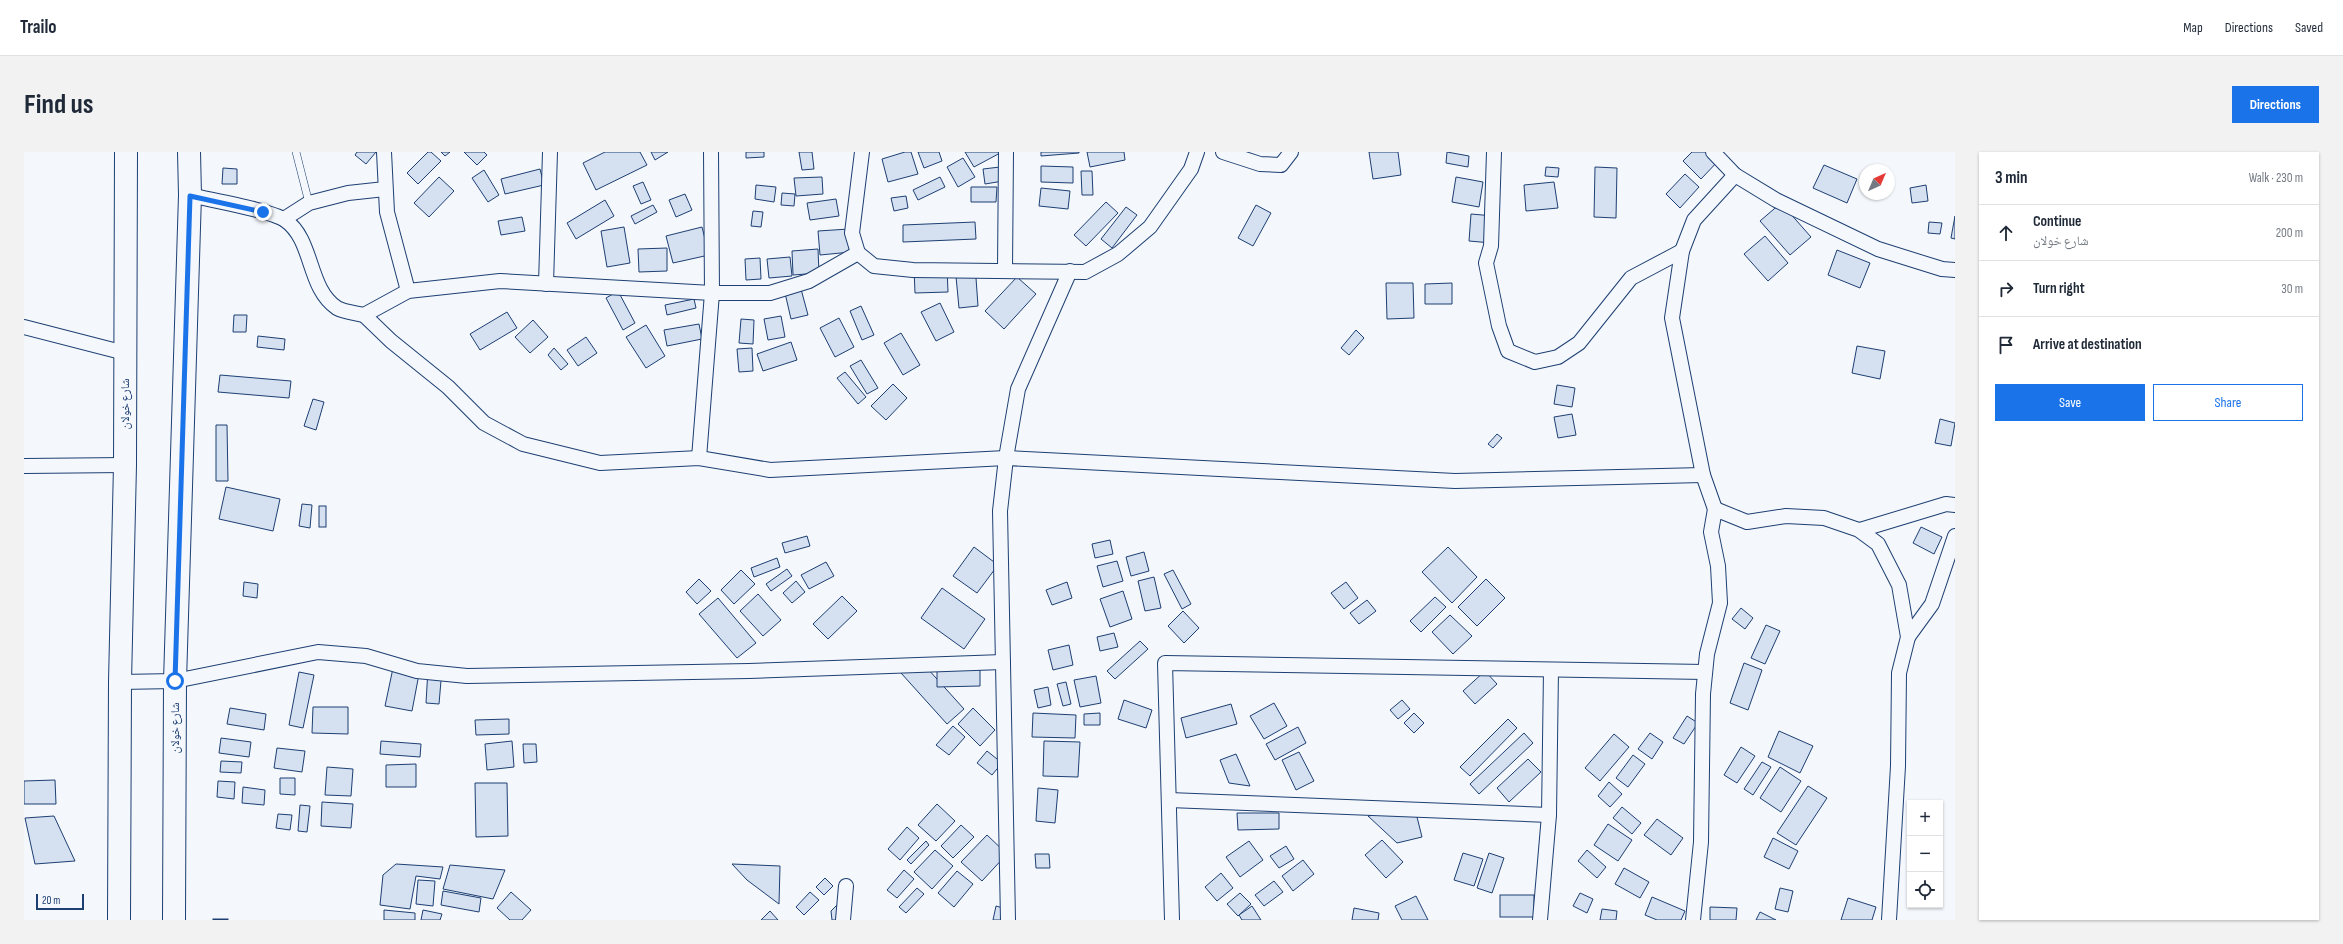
<!DOCTYPE html>
<meta charset="utf-8">
<style>
:root{--surface:#fff;--page:#f2f2f3;--text:#1f2937;--muted:#747a83;--line:#e0e1e3;--accent:#1a73e8}
body{margin:0;font-family:"Sofia Sans Condensed","Noto Naskh Arabic",sans-serif;background:var(--page);color:var(--text)}
.controls{position:absolute;right:12px;bottom:12px;display:grid;overflow:hidden;border-radius:0px;box-shadow:0 1px 3px #0004}
.controls button{width:36px;height:36px;display:grid;place-items:center;padding:0;border:0;border-bottom:1px solid var(--line);background:var(--surface);color:var(--text);font:20px sans-serif}
.compass{position:absolute;left:1835px;top:12px;width:36px;height:36px;border-radius:50%;background:var(--surface);box-shadow:0 1px 3px #0004;rotate:44deg}
.scale{position:absolute;left:12px;bottom:10px;width:48px;box-sizing:border-box;padding-left:4px;border:2px solid #1d3f73;border-top:0;font-size:11px;line-height:14px;white-space:nowrap;color:#1d3f73;-webkit-text-stroke:3px #f4f7fb;paint-order:stroke}
.stop{position:absolute;width:12px;height:12px;margin:-9px;border:3px solid #1a73e8;border-radius:50%;background:#fff}
.stop.end{background:#1a73e8;border-color:#fff;box-shadow:0 1px 4px #0008}
.list{margin:0;padding:0;list-style:none}
h2{display:flex;justify-content:space-between;align-items:center;height:52px;margin:0;padding:0 16px;font-size:17px}
h2 small{font-size:13px;font-weight:400;color:var(--muted)}
.list li{display:grid;grid-template-columns:26px 1fr auto;gap:12px;align-items:center;box-sizing:border-box;height:56px;padding:0 16px;border-top:1px solid var(--line)}
.list b{display:block;font-size:15px;white-space:nowrap}
.list p{margin:0;font-size:13px;white-space:nowrap;color:var(--muted)}
.list em{font-size:13px;font-style:normal;color:var(--muted)}
.actions{display:flex;gap:8px;padding:12px 16px}
.actions a{flex:1;padding:9px 0;border:1px solid var(--accent);border-radius:0px;text-align:center;font-size:14px;color:var(--accent)}
.actions .main{background:var(--accent);color:#fff}
.icon{flex:none;width:22px;height:22px;fill:none;stroke:currentColor;stroke-width:2;stroke-linecap:round;stroke-linejoin:round}
.map{position:relative;flex:none;width:1931px;height:768px;overflow:hidden;border-radius:0px}
header{display:flex;align-items:center;gap:24px;box-sizing:border-box;height:56px;padding:0 20px;background:var(--surface);border-bottom:1px solid var(--line)}
header strong{font-size:19px}
nav{display:flex;gap:22px;margin-inline-start:auto;font-size:14px}
.intro{display:flex;align-items:center;justify-content:space-between;box-sizing:border-box;height:96px;padding:0 24px}
h1{margin:0;font-size:28px}
.button{padding:10px 18px;border-radius:0px;background:var(--accent);color:#fff;font-size:14px;font-weight:700}
main{display:flex;gap:24px;padding:0 24px}
aside{flex:1;background:var(--surface);border-radius:0px;box-shadow:0 1px 3px #0004}
.map>svg:first-child{display:block}
</style>
<header>
<strong>Trailo</strong>
<nav><a>Map</a><a>Directions</a><a>Saved</a></nav>
</header>
<div class="intro"><h1>Find us</h1><a class="button">Directions</a></div>
<main>
<div class="map">
<svg width="1931" height="768" viewBox="0 0 1931 768">
<rect width="100%" height="100%" fill="#f4f7fb"/>
<!-- building -->
<g fill="#d5e0f0" stroke="#1d3f73">
<polygon points="333,0 352,0 342,12 331,3"/>
<polygon points="404,0 407,0 417,9 394,32 383,21"/>
<polygon points="417,0 426,0 421,4"/>
<polygon points="440,0 460,0 463,3 453,13"/>
<polygon points="581,0 616,0 623,13 572,38 559,11"/>
<polygon points="627,0 644,0 631,8"/>
<polygon points="722,0 740,0 740,5 722,6"/>
<polygon points="775,0 788,0 790,17 778,18"/>
<polygon points="881,0 887,0 894,22 864,30 858,7"/>
<polygon points="894,0 915,0 918,9 900,16"/>
<polygon points="941,0 978,0 950,15"/>
<polygon points="1017,0 1055,0 1055,1 1017,4"/>
<polygon points="1063,0 1100,0 1101,8 1066,15"/>
<polygon points="1345,0 1374,0 1377,23 1349,27"/>
<polygon points="1423,0 1445,4 1444,15 1422,11"/>
<polygon points="1668,0 1691,0 1697,6 1677,27 1659,9"/>
<polygon points="939,6 951,25 934,35 923,15"/>
<polygon points="1800,13 1833,27 1823,51 1789,36"/>
<polygon points="1017,14 1049,15 1049,31 1017,30"/>
<polygon points="976,15 979,29 961,32 959,17"/>
<polygon points="1522,15 1535,16 1534,25 1521,24"/>
<polygon points="1571,15 1593,16 1592,66 1570,65"/>
<polygon points="199,16 213,17 213,32 198,32"/>
<polygon points="516,17 520,33 481,42 477,27"/>
<polygon points="460,18 475,43 464,50 448,26"/>
<polygon points="1057,19 1068,19 1069,43 1058,43"/>
<polygon points="1661,22 1675,35 1656,56 1642,42"/>
<polygon points="415,25 430,39 405,65 390,51"/>
<polygon points="798,25 799,42 772,44 770,26"/>
<polygon points="916,25 921,35 894,48 889,38"/>
<polygon points="1432,25 1459,30 1455,55 1428,50"/>
<polygon points="619,30 627,48 617,52 609,34"/>
<polygon points="1530,30 1534,56 1502,59 1500,33"/>
<polygon points="732,33 752,35 750,50 731,47"/>
<polygon points="1902,33 1904,49 1888,51 1886,36"/>
<polygon points="947,35 973,35 972,50 947,50"/>
<polygon points="1017,36 1046,39 1044,57 1015,54"/>
<polygon points="758,41 771,42 770,54 757,53"/>
<polygon points="661,42 668,58 652,65 645,48"/>
<polygon points="882,44 884,56 870,59 867,46"/>
<polygon points="812,47 815,64 786,68 783,51"/>
<polygon points="581,48 590,64 552,87 543,71"/>
<polygon points="1082,50 1094,61 1062,94 1050,83"/>
<polygon points="1757,51 1787,85 1766,103 1736,69"/>
<polygon points="629,53 633,60 611,72 607,64"/>
<polygon points="1232,53 1247,61 1229,94 1214,86"/>
<polygon points="1102,55 1113,63 1088,96 1077,87"/>
<polygon points="729,59 739,60 737,75 727,74"/>
<polygon points="1447,62 1470,64 1468,91 1445,89"/>
<polygon points="1931,64 1931,87 1927,86"/>
<polygon points="498,65 501,79 477,83 474,69"/>
<polygon points="951,70 952,87 879,90 879,73"/>
<polygon points="1905,70 1918,71 1916,82 1904,81"/>
<polygon points="600,75 606,111 583,115 577,79"/>
<polygon points="678,75 685,103 649,111 642,84"/>
<polygon points="825,77 827,100 796,103 794,79"/>
<polygon points="1741,84 1764,111 1744,129 1720,102"/>
<polygon points="643,96 643,119 615,120 614,97"/>
<polygon points="794,97 795,121 769,123 768,99"/>
<polygon points="1813,98 1846,111 1836,136 1804,123"/>
<polygon points="766,105 768,124 745,126 743,107"/>
<polygon points="736,106 737,127 722,128 721,107"/>
<polygon points="951,112 954,154 935,156 931,114"/>
<polygon points="923,115 924,140 891,141 890,117"/>
<polygon points="993,125 1012,142 980,177 961,159"/>
<polygon points="1362,131 1389,131 1390,166 1363,167"/>
<polygon points="1428,131 1428,152 1401,152 1401,132"/>
<polygon points="777,137 784,163 767,167 761,141"/>
<polygon points="594,139 611,171 599,178 582,146"/>
<polygon points="670,147 672,156 643,163 641,153"/>
<polygon points="916,151 930,180 912,189 897,160"/>
<polygon points="837,154 850,183 838,188 826,159"/>
<polygon points="483,160 493,176 456,198 446,182"/>
<polygon points="210,163 223,163 222,180 209,180"/>
<polygon points="757,164 761,185 744,188 740,167"/>
<polygon points="815,166 830,195 811,205 796,176"/>
<polygon points="717,167 730,168 729,192 715,191"/>
<polygon points="509,168 524,185 506,201 491,185"/>
<polygon points="675,172 678,187 643,194 640,178"/>
<polygon points="622,173 641,204 622,216 602,185"/>
<polygon points="1332,178 1340,186 1325,203 1317,196"/>
<polygon points="877,181 896,213 879,223 860,191"/>
<polygon points="234,184 261,187 260,198 233,195"/>
<polygon points="562,185 573,201 554,214 543,198"/>
<polygon points="767,190 773,208 739,219 733,202"/>
<polygon points="1833,194 1861,199 1856,227 1828,221"/>
<polygon points="530,196 544,212 537,218 524,203"/>
<polygon points="728,196 729,219 715,220 713,197"/>
<polygon points="837,208 854,236 843,242 826,214"/>
<polygon points="821,220 842,245 834,252 813,226"/>
<polygon points="196,223 267,229 265,246 194,240"/>
<polygon points="869,232 883,246 862,268 847,254"/>
<polygon points="1533,233 1551,236 1548,255 1530,252"/>
<polygon points="289,247 300,250 292,278 280,274"/>
<polygon points="1548,262 1552,283 1534,286 1530,265"/>
<polygon points="1916,267 1931,271 1927,294 1911,291"/>
<polygon points="192,273 203,273 204,329 192,329"/>
<polygon points="1473,282 1478,286 1469,296 1464,292"/>
<polygon points="202,335 256,347 249,379 195,367"/>
<polygon points="278,352 288,353 286,376 275,374"/>
<rect x="295" y="354" width="7" height="21"/>
<polygon points="1897,375 1918,385 1910,402 1889,391"/>
<polygon points="783,384 786,394 761,401 758,391"/>
<polygon points="1086,388 1089,402 1071,406 1068,392"/>
<polygon points="950,395 974,413 953,441 929,424"/>
<polygon points="1424,395 1453,425 1428,451 1398,420"/>
<polygon points="1120,400 1125,419 1107,424 1102,405"/>
<polygon points="753,406 756,415 730,425 727,416"/>
<polygon points="1093,409 1099,429 1079,435 1073,414"/>
<polygon points="802,410 810,424 785,437 777,423"/>
<polygon points="763,417 768,424 747,439 742,432"/>
<polygon points="717,418 731,432 710,452 697,438"/>
<polygon points="1149,418 1167,452 1158,457 1140,422"/>
<polygon points="1130,425 1137,456 1121,459 1114,429"/>
<polygon points="675,427 687,439 673,452 662,440"/>
<polygon points="1462,427 1481,446 1453,474 1434,455"/>
<polygon points="772,429 781,440 768,451 759,441"/>
<polygon points="220,430 234,432 233,446 219,444"/>
<polygon points="1043,430 1048,446 1028,453 1022,438"/>
<polygon points="1322,430 1334,446 1320,457 1307,441"/>
<polygon points="918,436 961,467 940,497 897,466"/>
<polygon points="1099,439 1108,467 1086,475 1076,447"/>
<polygon points="734,442 757,468 739,484 716,459"/>
<polygon points="818,444 833,459 804,487 789,472"/>
<polygon points="1411,445 1422,455 1397,480 1386,469"/>
<polygon points="694,446 732,491 713,506 675,462"/>
<polygon points="1343,448 1352,459 1335,472 1326,461"/>
<polygon points="1717,456 1729,466 1721,477 1708,467"/>
<polygon points="1159,459 1175,476 1160,491 1144,474"/>
<polygon points="1426,463 1448,484 1429,502 1408,480"/>
<polygon points="1742,473 1756,479 1741,512 1727,506"/>
<polygon points="1090,481 1094,495 1076,499 1073,485"/>
<polygon points="1116,489 1124,497 1091,527 1083,519"/>
<polygon points="1045,493 1049,513 1029,518 1024,498"/>
<polygon points="894,506 940,557 923,572 877,521"/>
<polygon points="1720,511 1738,518 1724,558 1706,551"/>
<polygon points="369,516 395,522 388,559 361,554"/>
<polygon points="956,516 956,534 913,535 913,517"/>
<polygon points="404,517 418,517 415,552 402,551"/>
<polygon points="1461,519 1473,532 1451,552 1439,539"/>
<polygon points="275,520 290,523 279,576 265,573"/>
<polygon points="1072,524 1077,551 1056,555 1050,528"/>
<polygon points="1042,530 1047,552 1039,554 1033,532"/>
<polygon points="1024,535 1027,553 1014,556 1010,538"/>
<polygon points="1100,548 1128,558 1122,576 1094,567"/>
<polygon points="1378,548 1386,557 1374,567 1366,558"/>
<polygon points="1250,551 1263,574 1240,587 1226,564"/>
<polygon points="1207,552 1213,572 1162,586 1157,566"/>
<polygon points="289,555 324,555 324,582 288,581"/>
<polygon points="206,556 242,562 240,578 203,572"/>
<polygon points="949,556 971,578 956,594 934,572"/>
<polygon points="1009,561 1052,563 1051,586 1008,585"/>
<polygon points="1076,561 1076,573 1060,573 1060,562"/>
<polygon points="1390,561 1400,571 1390,581 1380,571"/>
<polygon points="1663,564 1674,571 1660,592 1649,586"/>
<polygon points="485,567 485,582 452,583 451,568"/>
<polygon points="1484,567 1493,576 1446,624 1436,615"/>
<polygon points="929,574 941,585 925,603 912,593"/>
<polygon points="1274,575 1282,591 1251,608 1242,592"/>
<polygon points="1755,579 1789,594 1776,621 1744,605"/>
<polygon points="1500,581 1509,591 1455,642 1446,632"/>
<polygon points="1626,581 1639,590 1628,607 1614,597"/>
<polygon points="1590,582 1605,595 1576,629 1561,616"/>
<polygon points="197,586 227,590 225,605 195,601"/>
<polygon points="357,589 397,592 396,605 356,602"/>
<polygon points="488,589 490,615 463,618 461,592"/>
<polygon points="1020,589 1056,590 1054,625 1019,624"/>
<polygon points="499,592 512,592 513,610 500,611"/>
<polygon points="1717,595 1731,604 1713,631 1700,623"/>
<polygon points="253,596 281,599 278,620 250,616"/>
<polygon points="963,599 978,611 968,623 953,611"/>
<polygon points="1275,600 1290,629 1272,638 1258,608"/>
<polygon points="1212,602 1226,634 1205,631 1196,608"/>
<polygon points="1609,603 1621,612 1604,635 1592,626"/>
<polygon points="1504,607 1517,620 1485,650 1473,636"/>
<polygon points="197,609 218,610 217,621 196,620"/>
<polygon points="1738,610 1747,615 1729,643 1720,637"/>
<polygon points="392,612 392,635 362,635 362,613"/>
<polygon points="303,615 329,617 327,644 301,643"/>
<polygon points="1756,615 1777,629 1757,660 1736,646"/>
<polygon points="256,626 271,626 271,643 256,642"/>
<polygon points="31,628 32,652 0,652 0,629"/>
<polygon points="194,629 211,630 210,647 193,645"/>
<polygon points="1585,630 1598,642 1586,655 1574,644"/>
<polygon points="451,631 483,631 484,684 452,685"/>
<polygon points="1784,634 1803,646 1772,693 1753,681"/>
<polygon points="219,635 241,638 240,653 218,651"/>
<polygon points="1014,636 1034,638 1031,671 1012,669"/>
<polygon points="298,650 329,652 327,676 297,674"/>
<polygon points="913,652 931,669 912,689 894,673"/>
<polygon points="276,653 286,654 283,680 274,679"/>
<polygon points="1598,655 1617,671 1608,682 1589,666"/>
<polygon points="1391,657 1398,685 1373,691 1344,664"/>
<polygon points="1213,661 1255,661 1255,677 1214,678"/>
<polygon points="254,662 268,663 266,678 252,676"/>
<polygon points="30,664 51,709 11,712 1,666"/>
<polygon points="1633,667 1659,686 1647,703 1620,683"/>
<polygon points="1584,672 1608,688 1594,709 1570,693"/>
<polygon points="937,673 950,685 929,706 917,694"/>
<polygon points="883,675 895,686 876,708 864,697"/>
<polygon points="963,683 983,702 958,729 937,710"/>
<polygon points="1749,686 1774,699 1765,717 1740,705"/>
<polygon points="1358,688 1379,710 1362,726 1341,703"/>
<polygon points="902,689 905,693 887,712 883,708"/>
<polygon points="1225,689 1239,708 1216,725 1202,705"/>
<polygon points="1262,694 1270,707 1255,716 1246,704"/>
<polygon points="911,698 929,714 908,737 890,720"/>
<polygon points="1563,698 1582,715 1573,726 1554,709"/>
<polygon points="1439,701 1459,707 1450,734 1430,728"/>
<polygon points="1465,701 1480,706 1468,741 1453,736"/>
<polygon points="1011,702 1025,702 1026,716 1012,716"/>
<polygon points="1279,708 1290,722 1269,739 1258,724"/>
<polygon points="372,712 419,715 416,727 392,724 386,757 356,753 359,723"/>
<polygon points="708,712 756,714 755,752 723,728"/>
<polygon points="426,713 481,718 469,747 419,737"/>
<polygon points="1600,716 1625,730 1616,746 1591,732"/>
<polygon points="880,718 890,727 873,746 863,738"/>
<polygon points="933,719 949,732 930,755 914,741"/>
<polygon points="1197,721 1209,736 1193,749 1181,735"/>
<polygon points="801,726 809,734 800,743 792,735"/>
<polygon points="394,728 411,729 409,754 392,752"/>
<polygon points="1250,729 1259,740 1240,754 1231,743"/>
<polygon points="893,736 900,742 882,761 875,755"/>
<polygon points="1756,736 1769,739 1764,760 1751,757"/>
<polygon points="419,739 457,746 455,760 417,753"/>
<polygon points="487,740 507,758 498,768 486,768 473,756"/>
<polygon points="786,740 795,748 780,763 772,755"/>
<polygon points="825,741 825,768 808,768 807,759"/>
<polygon points="1216,741 1227,752 1214,764 1203,752"/>
<polygon points="1556,741 1569,747 1563,761 1549,754"/>
<rect x="1476" y="743" width="34" height="22"/>
<polygon points="1392,744 1404,768 1378,768 1371,754"/>
<polygon points="1628,745 1661,759 1657,768 1633,768 1621,763"/>
<polygon points="1824,746 1852,755 1848,768 1817,768"/>
<polygon points="972,754 979,756 977,768 969,768"/>
<polygon points="1228,754 1237,768 1218,768 1215,763"/>
<polygon points="1686,755 1713,756 1712,768 1686,768"/>
<polygon points="1330,756 1355,761 1354,768 1328,768"/>
<polygon points="1578,757 1593,759 1592,768 1576,768"/>
<polygon points="360,758 391,761 391,768 360,768"/>
<polygon points="399,758 418,762 416,768 397,768"/>
<polygon points="746,759 754,768 737,768"/>
<polygon points="1736,760 1752,768 1732,768"/>
<rect x="189" y="767" width="15" height="1"/>
</g>
<g fill="none" stroke-linecap="round" stroke-linejoin="round">
<defs>
<polyline id="lane" points="272,0 285,51"/>
<g id="street">
<polyline points="360,0 363,60 384,139"/>
<polyline points="838,0 828,81 834,101 850,114 889,118 1061,120 1094,102 1126,75 1167,17 1173,0"/>
<polyline points="1199,0 1236,12 1257,13 1267,0"/>
<polyline points="1470,0 1467,94 1462,111 1475,174 1484,199 1511,210 1534,205 1555,191 1607,126 1658,99"/>
<polyline points="1689,0 1711,23 1752,48 1854,97 1918,117 1931,118"/>
<path d="M166,43C186,48 246,58 261,68C290,88 283,136 313,156C320,160 332,161 340,163L384,139L476,129L688,141H746L785,129L834,101"/>
<polyline points="260,67 285,51 324,41 361,37"/>
<polyline points="981,118 982,0"/>
<polyline points="522,132 526,0"/>
<polyline points="340,163 367,189 424,235 460,271 499,292 576,311 675,306 746,318 982,306 1431,329 1679,323"/>
<polyline points="0,175 101,201"/>
<polyline points="675,306 688,141 687,0"/>
<polyline points="0,314 101,313"/>
<polyline points="1691,357 1679,323 1648,166 1658,99 1670,68 1711,23"/>
<polyline points="1836,378 1922,352 1931,353"/>
<polyline points="1884,485 1908,452 1931,384"/>
<polyline points="96,530 151,529 294,500 342,504 393,519 443,524 725,519 979,510"/>
<polyline points="1145,648 1525,663 1516,768"/>
<polyline points="1525,663 1527,518"/>
<polyline points="819,768 822,734"/>
<polyline points="984,768 976,359 982,306 994,237 1046,119"/>
<polyline points="1148,768 1141,511 1681,520"/>
<polyline points="1669,768 1677,690 1679,542 1683,502 1696,451 1694,414 1687,380 1691,357 1723,370 1762,364 1800,366 1835,378 1854,392 1875,433 1884,485 1875,521 1874,614 1865,768"/>
</g>
<g id="primary">
<polyline points="95,768 96,530 101,313 102,0"/>
<polyline points="150,768 151,529 166,43 165,0"/>
</g>
</defs>
<!-- lane casing -->
<use href="#lane" stroke="#1d3f73" stroke-width="8"/>
<!-- street casing -->
<use href="#street" stroke="#1d3f73" stroke-width="16"/>
<!-- primary casing -->
<use href="#primary" stroke="#1d3f73" stroke-width="24"/>
<!-- lane -->
<use href="#lane" stroke="#f4f7fb" stroke-width="7"/>
<!-- street -->
<use href="#street" stroke="#f4f7fb" stroke-width="14"/>
<!-- primary -->
<use href="#primary" stroke="#f4f7fb" stroke-width="22"/>
</g>
<g fill="none" stroke-linecap="round" stroke-linejoin="round">
<!-- route -->
<polyline stroke="#1a73e8" stroke-width="5" points="151,529 166,44 239,60"/>
</g>
<g text-anchor="middle" stroke-width="3" stroke-linejoin="round" paint-order="stroke">
<!-- street labels -->
<g font-size="12" fill="#1d3f73" stroke="#f4f7fb">
<text transform="translate(101 252) rotate(-90)" y="4">شارع خولان</text>
<text transform="translate(151 576) rotate(-90)" y="4">شارع خولان</text>
</g>
</g>
</svg>
<div class="controls">
<button>+</button>
<button>−</button>
<button><svg class="icon" aria-label="locate" viewBox="0 0 24 24"><circle cx="12" cy="12" r="6"/><path d="M12 2v4M12 18v4M2 12h4M18 12h4"/></svg></button>
</div>
<svg class="compass" viewBox="-18 -18 36 36"><path d="M0-13l5 13h-10z" fill="#e53935"/><path d="M0 13l5-13h-10z" fill="#747a83"/></svg>
<div class="scale">20 m</div>
<div class="stop" style="left:151px;top:529px"></div>
<div class="stop end" style="left:239px;top:60px"></div>
</div>
<aside>
<h2>3 min<small>Walk · 230 m</small></h2>
<ul class="list">
<li><svg class="icon" aria-label="ahead" viewBox="0 0 24 24"><path d="M12 20V5M6 11l6-6 6 6"/></svg><div><b>Continue</b><p>شارع خولان</p></div><em>200 m</em></li>
<li><svg class="icon" aria-label="right" viewBox="0 0 24 24"><path d="M7 20v-9h11M14 6l5 5-5 5"/></svg><div><b>Turn right</b></div><em>30 m</em></li>
<li><svg class="icon" aria-label="arrive" viewBox="0 0 24 24"><path d="M6 21V4h12l-3 4 3 4H6"/></svg><div><b>Arrive at destination</b></div></li>
</ul>
<div class="actions"><a class="main">Save</a><a>Share</a></div>
</aside>
</main>
